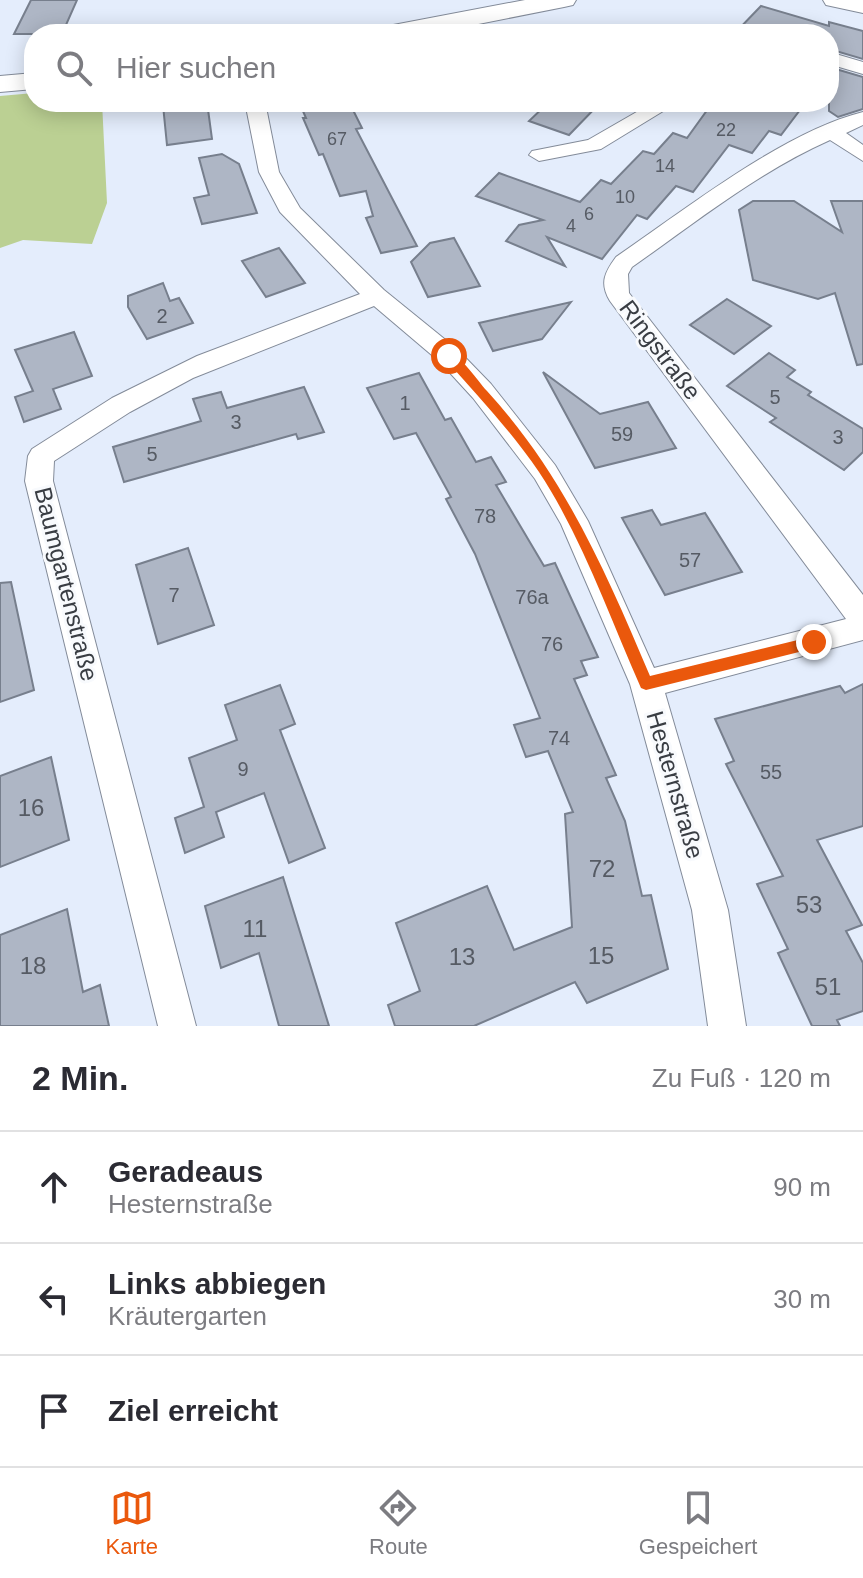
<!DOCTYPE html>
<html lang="de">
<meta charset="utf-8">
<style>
:root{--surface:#fff;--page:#f7f7f7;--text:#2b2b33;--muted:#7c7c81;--line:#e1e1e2;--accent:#ea580c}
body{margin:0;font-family:Helvetica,sans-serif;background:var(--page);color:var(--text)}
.stop{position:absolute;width:24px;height:24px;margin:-18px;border:6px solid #ea580c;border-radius:50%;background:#fff}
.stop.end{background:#ea580c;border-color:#fff;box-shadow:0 2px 8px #0008}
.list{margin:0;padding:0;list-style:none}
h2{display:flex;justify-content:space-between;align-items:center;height:104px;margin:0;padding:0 32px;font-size:34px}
h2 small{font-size:26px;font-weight:400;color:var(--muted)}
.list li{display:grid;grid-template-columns:52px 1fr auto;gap:24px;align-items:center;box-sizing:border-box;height:112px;padding:0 32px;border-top:2px solid var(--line)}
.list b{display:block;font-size:30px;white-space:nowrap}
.list p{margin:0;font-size:26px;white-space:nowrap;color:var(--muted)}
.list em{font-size:26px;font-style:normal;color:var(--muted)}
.icon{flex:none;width:44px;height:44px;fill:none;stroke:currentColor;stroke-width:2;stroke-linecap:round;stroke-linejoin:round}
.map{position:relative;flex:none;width:863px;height:1026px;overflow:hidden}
.search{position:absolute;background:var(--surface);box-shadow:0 4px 20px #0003;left:24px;right:24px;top:24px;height:88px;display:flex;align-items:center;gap:20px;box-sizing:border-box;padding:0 28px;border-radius:32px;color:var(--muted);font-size:30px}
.sheet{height:440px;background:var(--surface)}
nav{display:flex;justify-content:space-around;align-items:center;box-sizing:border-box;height:112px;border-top:2px solid var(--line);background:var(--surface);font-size:22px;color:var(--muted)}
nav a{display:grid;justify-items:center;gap:4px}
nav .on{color:var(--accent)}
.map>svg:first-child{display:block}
</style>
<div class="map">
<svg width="863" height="1026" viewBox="0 0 863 1026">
<rect width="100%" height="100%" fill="#e4edfc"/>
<!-- green -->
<polygon fill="#bbd093" points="34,93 34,102 102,102 107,203 92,244 23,240 0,248 0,96"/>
<!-- building -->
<g fill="#aeb6c5" stroke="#777f8d" stroke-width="2">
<polygon points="31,0 77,0 62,34 14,34"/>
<polygon points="761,6 829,26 829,22 863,31 863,59 829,49 829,34 734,34"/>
<polygon points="829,67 863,77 863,109 838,117 829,111"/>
<polygon points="207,102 212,139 167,145 163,105"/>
<polygon points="299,102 349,102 362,128 356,129 417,246 381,253 366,218 373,216 366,191 340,196 323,154 319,155 303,118 306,118"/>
<polygon points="549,102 601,102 569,135 529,121"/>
<polygon points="713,102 806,102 781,135 769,131 752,153 729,145 693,192 676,186 647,219 637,215 602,259 547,237 565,266 506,241 519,225 543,220 476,196 499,173 580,202 601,180 611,184 643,151 654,154 673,133 687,138"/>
<polygon points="222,154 239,164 257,213 202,224 194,198 209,195 199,158"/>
<polygon points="753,201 794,201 842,232 831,201 863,201 863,364 857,365 835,293 818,299 753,280 739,210"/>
<polygon points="454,238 480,286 428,297 411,262 430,243"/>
<polygon points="279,248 305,283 266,297 242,261"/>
<polygon points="163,283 170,301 179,298 193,323 147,339 128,307 128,296"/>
<polygon points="727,299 771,326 734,354 690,325"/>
<polygon points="571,302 542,339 493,351 479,323"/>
<polygon points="74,332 92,376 53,389 61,409 24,422 15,397 33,391 15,350"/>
<polygon points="769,353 795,370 787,377 811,392 808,395 863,429 863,452 844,470 770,422 776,418 727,386"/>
<polygon points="543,372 600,414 648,402 676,448 595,468"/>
<polygon points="419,373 445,420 451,418 476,462 491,457 506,482 496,485 544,566 555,563 598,657 581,661 587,675 574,679 616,775 606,778 625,821 642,896 651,895 668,969 587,1003 575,982 474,1026 395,1026 388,1005 420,991 396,923 487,886 514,950 572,927 565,814 573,812 548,751 526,757 514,725 540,718 475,554 446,499 451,497 416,433 394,439 367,388"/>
<polygon points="304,387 324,432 298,439 296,434 124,482 113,447 201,421 193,399 221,392 227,408"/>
<polygon points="652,510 661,525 705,513 742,572 665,595 622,518"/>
<polygon points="188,548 214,625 158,644 136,565"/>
<polygon points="11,582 34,690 0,702 0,583"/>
<polygon points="863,684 863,826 817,840 862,925 846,931 863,963 863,1011 837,1020 840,1026 812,1026 778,953 788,949 757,884 783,876 726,764 734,761 715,719 840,686 845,693"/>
<polygon points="280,685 295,724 280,730 325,848 289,863 264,793 216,812 224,837 185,853 175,818 204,807 189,758 237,740 225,705"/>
<polygon points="51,757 69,840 0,867 0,776"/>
<polygon points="283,877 329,1026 279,1026 259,953 221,968 205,906"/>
<polygon points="67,909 83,992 100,985 109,1026 0,1026 0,935"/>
</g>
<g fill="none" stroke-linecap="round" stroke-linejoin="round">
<defs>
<g id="street">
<polygon points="829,52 863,62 863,74 829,64"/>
<path d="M245,102H265L279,172L300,208L384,290L458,350L491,384L555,465L588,521L654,668L846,619L610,301C599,283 605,272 616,257C685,210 783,132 863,112V125L846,133L863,145V161L830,140C758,172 696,222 632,267L628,274L629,293L863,595V640L665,693L728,910L746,1026H708L692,910L630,684L561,524L535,479L473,398L440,362L374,306L193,378L130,412L54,461L53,481L196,1026H158L25,481L28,456L32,449L112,398L197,356L360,294L280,212L259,172Z"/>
<polygon points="654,102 678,102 601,149 539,161 529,155 532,151 588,140"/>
</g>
<g id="secondary">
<polygon points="525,0 576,0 573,5 564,7 428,34 375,34 379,29 388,26"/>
<polygon points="823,0 863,0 863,13 826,5"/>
<polygon points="34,73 34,89 0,92 0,76"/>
</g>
</defs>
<!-- street casing -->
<use href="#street" stroke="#838b99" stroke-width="2"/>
<!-- secondary casing -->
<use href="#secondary" stroke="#838b99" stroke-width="2"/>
<!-- street -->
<use href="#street" fill="#fff" fill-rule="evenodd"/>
<!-- secondary -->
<use href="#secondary" fill="#fff" fill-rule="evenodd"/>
</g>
<!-- route -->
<path fill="#ea580c" d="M449,352C464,359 476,379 487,391C564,475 606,572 650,676L814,636L822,642L819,647L646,690L641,688C609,616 583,539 539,472C511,431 478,396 445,359V353Z"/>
<g text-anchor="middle" stroke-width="6" stroke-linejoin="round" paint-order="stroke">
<!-- far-number labels -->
<g font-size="18" fill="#565b64">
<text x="726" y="136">22</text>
<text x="337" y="145">67</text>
<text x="665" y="172">14</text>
<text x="625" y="203">10</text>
<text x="589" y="220">6</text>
<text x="571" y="232">4</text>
</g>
<!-- number labels -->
<g font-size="20" fill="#565b64">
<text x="162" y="323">2</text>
<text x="775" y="404">5</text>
<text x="405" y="410">1</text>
<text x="236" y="429">3</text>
<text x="622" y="441">59</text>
<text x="838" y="444">3</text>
<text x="152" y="461">5</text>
<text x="485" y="523">78</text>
<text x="690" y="567">57</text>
<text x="174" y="602">7</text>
<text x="532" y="604">76a</text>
<text x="552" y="651">76</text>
<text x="559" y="745">74</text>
<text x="243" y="776">9</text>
<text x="771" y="779">55</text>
</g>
<!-- street labels -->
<g font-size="24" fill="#393d43" stroke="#f8fafd">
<text transform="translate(660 350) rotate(53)" y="8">Ringstraße</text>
<text transform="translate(66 584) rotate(76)" y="8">Baumgartenstraße</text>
<text transform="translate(675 785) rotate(74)" y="8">Hesternstraße</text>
</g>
<!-- near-number labels -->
<g font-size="24" fill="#565b64">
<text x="31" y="816">16</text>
<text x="602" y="877">72</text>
<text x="809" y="913">53</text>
<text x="255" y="937">11</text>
<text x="601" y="964">15</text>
<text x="462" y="965">13</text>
<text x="33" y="974">18</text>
<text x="828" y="995">51</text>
</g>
</g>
</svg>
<div class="stop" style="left:449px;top:356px"></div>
<div class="stop end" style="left:814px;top:642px"></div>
<div class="search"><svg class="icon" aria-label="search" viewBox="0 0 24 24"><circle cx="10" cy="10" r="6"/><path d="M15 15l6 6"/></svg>Hier suchen</div>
</div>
<section class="sheet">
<h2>2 Min.<small>Zu Fuß · 120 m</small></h2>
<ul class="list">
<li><svg class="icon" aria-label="ahead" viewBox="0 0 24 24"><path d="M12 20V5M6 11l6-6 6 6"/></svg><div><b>Geradeaus</b><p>Hesternstraße</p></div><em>90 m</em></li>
<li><svg class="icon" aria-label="left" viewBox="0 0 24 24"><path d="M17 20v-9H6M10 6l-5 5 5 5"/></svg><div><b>Links abbiegen</b><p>Kräutergarten</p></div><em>30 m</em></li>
<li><svg class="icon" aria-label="arrive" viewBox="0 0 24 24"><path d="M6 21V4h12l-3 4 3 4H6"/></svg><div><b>Ziel erreicht</b></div></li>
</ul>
</section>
<nav>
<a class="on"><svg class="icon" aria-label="map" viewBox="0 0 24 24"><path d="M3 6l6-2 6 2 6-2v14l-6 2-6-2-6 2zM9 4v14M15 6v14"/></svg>Karte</a>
<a><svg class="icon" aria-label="directions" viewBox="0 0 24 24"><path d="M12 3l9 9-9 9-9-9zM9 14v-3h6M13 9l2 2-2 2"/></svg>Route</a>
<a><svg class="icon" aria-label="saved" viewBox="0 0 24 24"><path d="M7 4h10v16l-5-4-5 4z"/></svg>Gespeichert</a>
</nav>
